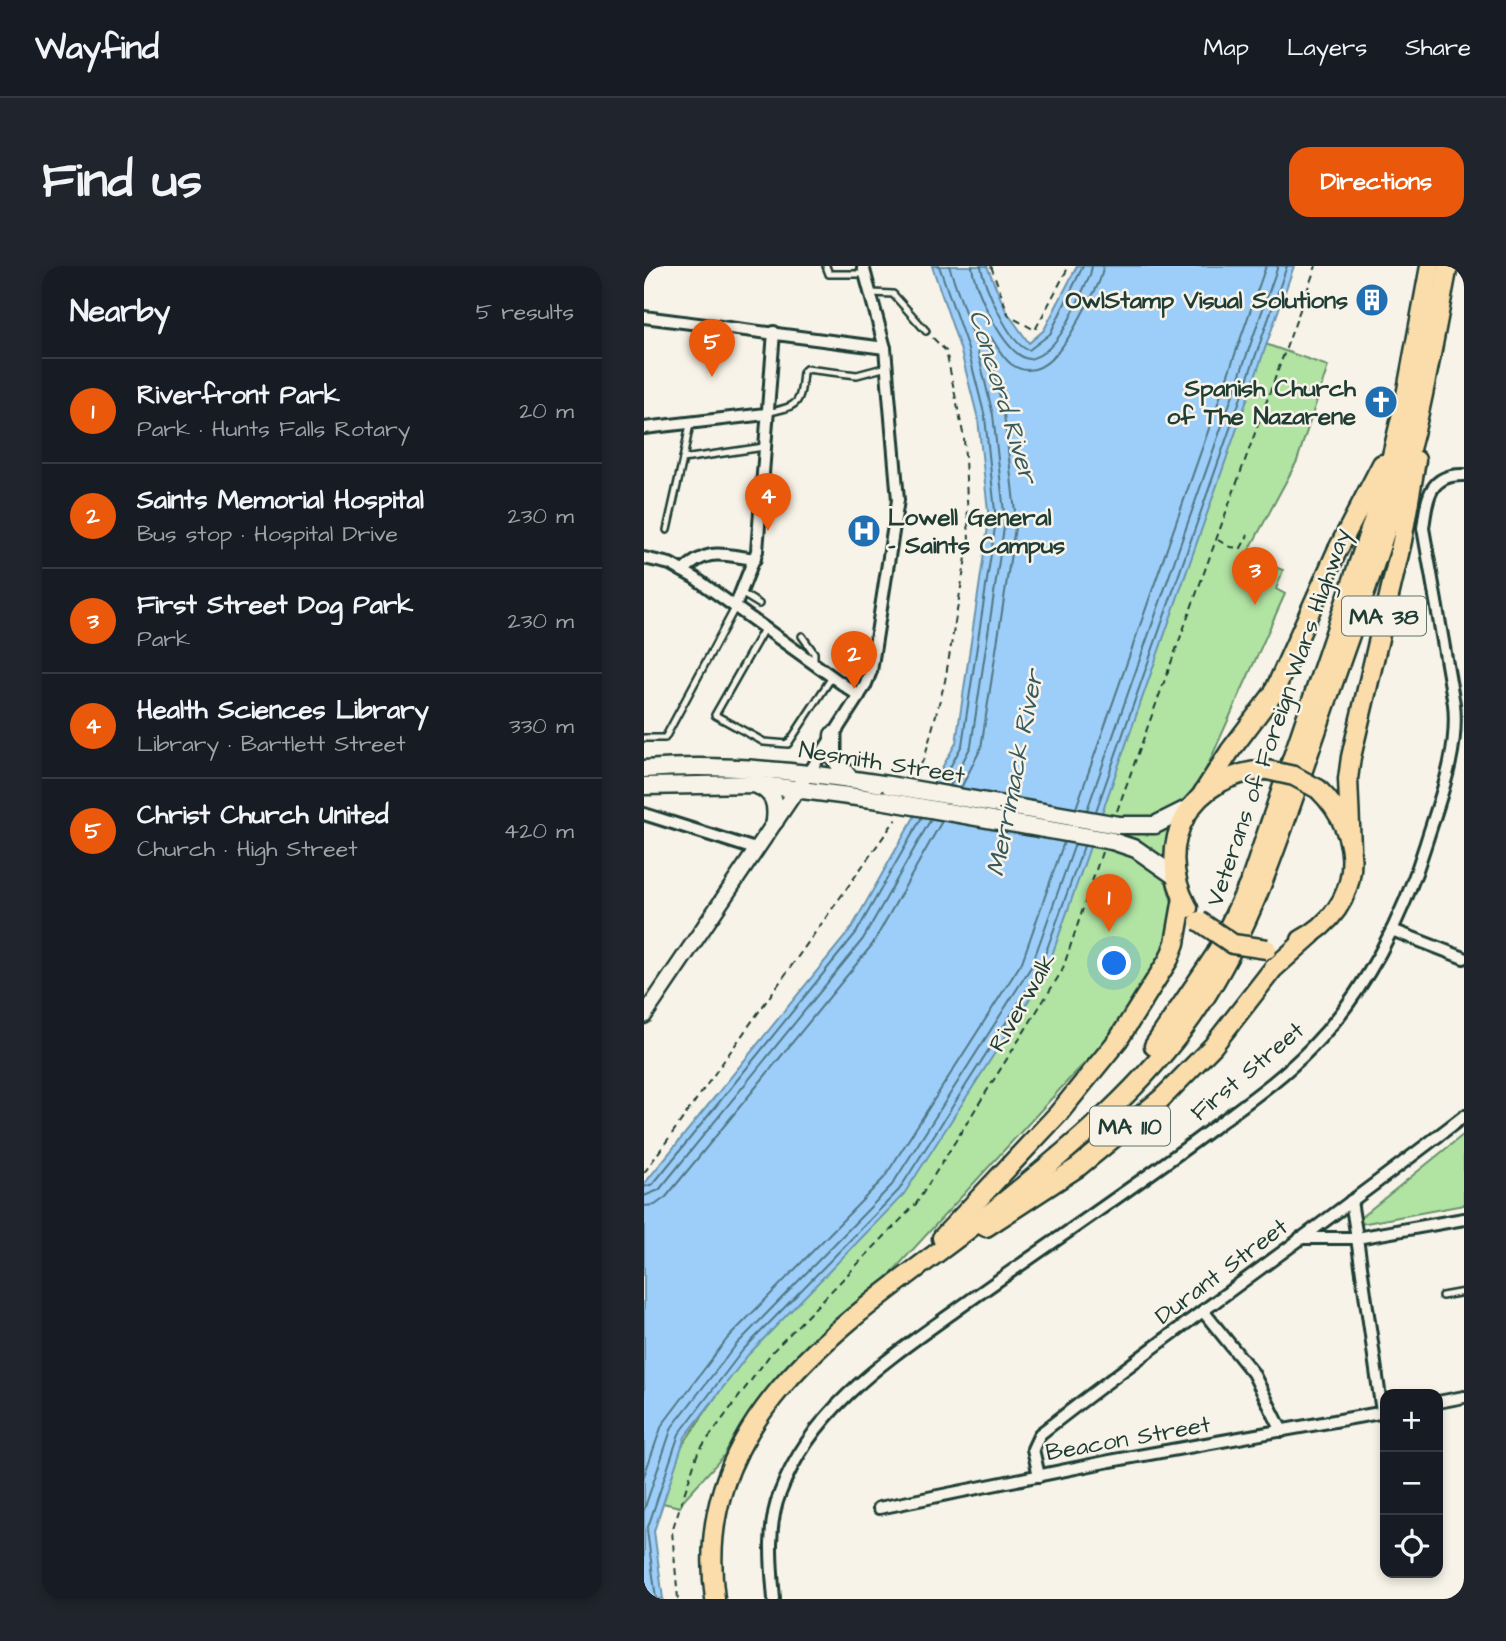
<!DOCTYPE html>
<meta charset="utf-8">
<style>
:root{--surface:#171b24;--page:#20242c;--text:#f1f3f6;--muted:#9ea1a6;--line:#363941;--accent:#ea580c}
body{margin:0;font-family:"Architects Daughter",sans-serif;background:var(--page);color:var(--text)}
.controls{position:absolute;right:21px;bottom:21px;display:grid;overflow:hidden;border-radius:14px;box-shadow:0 4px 10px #0003}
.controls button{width:63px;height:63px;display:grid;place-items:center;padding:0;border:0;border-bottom:2px solid var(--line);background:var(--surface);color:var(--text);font:35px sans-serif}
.you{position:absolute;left:471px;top:698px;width:24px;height:24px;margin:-18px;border:5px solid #fff;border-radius:50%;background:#1a73e8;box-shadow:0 0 0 10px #1a73e833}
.badge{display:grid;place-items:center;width:46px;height:46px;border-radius:50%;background:var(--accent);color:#fff;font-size:23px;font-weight:700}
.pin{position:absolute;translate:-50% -58px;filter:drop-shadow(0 2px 4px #0008)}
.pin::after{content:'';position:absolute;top:37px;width:24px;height:21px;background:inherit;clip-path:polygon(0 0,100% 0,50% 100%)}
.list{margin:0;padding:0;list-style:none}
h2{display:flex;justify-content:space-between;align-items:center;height:91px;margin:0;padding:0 28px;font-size:30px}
h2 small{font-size:23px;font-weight:400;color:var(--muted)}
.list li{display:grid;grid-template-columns:46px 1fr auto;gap:21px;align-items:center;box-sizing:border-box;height:105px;padding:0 28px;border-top:2px solid var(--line)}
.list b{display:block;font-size:26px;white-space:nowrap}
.list p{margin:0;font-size:23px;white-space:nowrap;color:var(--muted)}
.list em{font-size:23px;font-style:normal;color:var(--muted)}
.icon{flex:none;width:38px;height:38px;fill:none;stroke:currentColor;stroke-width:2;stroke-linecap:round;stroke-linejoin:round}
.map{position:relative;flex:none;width:820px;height:1333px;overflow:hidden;border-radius:21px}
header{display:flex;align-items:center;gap:42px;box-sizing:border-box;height:98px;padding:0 35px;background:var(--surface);border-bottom:2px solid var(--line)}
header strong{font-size:33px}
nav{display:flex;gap:38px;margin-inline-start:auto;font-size:24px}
.intro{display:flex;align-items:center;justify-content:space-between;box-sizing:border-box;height:168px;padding:0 42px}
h1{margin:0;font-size:49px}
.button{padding:18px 32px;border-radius:21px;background:var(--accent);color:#fff;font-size:24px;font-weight:700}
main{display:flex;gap:42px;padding:0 42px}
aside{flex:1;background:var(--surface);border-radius:21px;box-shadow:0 4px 10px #0003}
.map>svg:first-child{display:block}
</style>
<header>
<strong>Wayfind</strong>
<nav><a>Map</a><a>Layers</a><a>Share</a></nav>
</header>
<div class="intro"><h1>Find us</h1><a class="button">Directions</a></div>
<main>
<aside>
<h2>Nearby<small>5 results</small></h2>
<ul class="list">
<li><span class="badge">1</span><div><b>Riverfront Park</b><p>Park · Hunts Falls Rotary</p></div><em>20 m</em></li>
<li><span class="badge">2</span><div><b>Saints Memorial Hospital</b><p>Bus stop · Hospital Drive</p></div><em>230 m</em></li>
<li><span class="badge">3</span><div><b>First Street Dog Park</b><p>Park</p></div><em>230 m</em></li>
<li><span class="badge">4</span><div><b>Health Sciences Library</b><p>Library · Bartlett Street</p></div><em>330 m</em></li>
<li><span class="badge">5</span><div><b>Christ Church United</b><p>Church · High Street</p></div><em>420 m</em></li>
</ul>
</aside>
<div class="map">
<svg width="820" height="1333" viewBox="0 0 820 1333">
<rect width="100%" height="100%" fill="#f7f3e8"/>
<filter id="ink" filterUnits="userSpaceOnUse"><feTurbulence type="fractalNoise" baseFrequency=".0143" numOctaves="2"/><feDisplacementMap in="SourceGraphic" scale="14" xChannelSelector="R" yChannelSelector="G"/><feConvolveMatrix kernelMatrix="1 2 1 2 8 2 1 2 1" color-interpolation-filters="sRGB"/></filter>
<g filter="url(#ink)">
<!-- green -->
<g fill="#b1e3a3" stroke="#68906c" stroke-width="2">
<polygon points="607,73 684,100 653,195 602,290 639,304 632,323 641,328 518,601 529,640 525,692 505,732 430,808 41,1232 36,1241 6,1234 15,1213 91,1103"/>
<polygon points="820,868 820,939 706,960"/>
</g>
<!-- water -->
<polygon fill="#9dcefa" stroke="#6b94ab" stroke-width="2" points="288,0 343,0 362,45 385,77 400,64 433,0 650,0 401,709 260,928 104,1089 41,1171 10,1265 19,1333 0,1333 0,918 207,663 312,477 345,254 334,153 316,82"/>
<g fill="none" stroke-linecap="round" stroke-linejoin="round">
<!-- shore -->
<g stroke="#517783" stroke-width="2">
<polyline points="295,0 323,80 341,151 352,255 318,479 297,518"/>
<polyline points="305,0 332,78 349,149 361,255 327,480 306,520"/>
<path d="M328,0C330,23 361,90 385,93C417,87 433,35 446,9L448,0"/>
<path d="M337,0C339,18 367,81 385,84L406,68L439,0"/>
<path d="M317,522L337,482L372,255L360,148L342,73L347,71C353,80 358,91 367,98C399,121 425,72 437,50C445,34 458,17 459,0"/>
<polyline points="432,542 622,0"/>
<polyline points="443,544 634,0"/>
<polyline points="452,545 643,0"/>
<polyline points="0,921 9,918 212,667 278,551"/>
<polyline points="0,930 15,924 219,673 287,553"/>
<polyline points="0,940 11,939 22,931 228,679 298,555"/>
<polyline points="0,1210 18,1159 83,1073 240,912 378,696 420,576"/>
<polyline points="0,1244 28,1161 92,1079 248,919 262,897 387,701 431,578"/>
<polyline points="12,1333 3,1264 35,1168 99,1084 255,924 395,705 440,580"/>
</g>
<defs>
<g id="service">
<polyline points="182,0 185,8 221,8"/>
<polyline points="228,27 249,28 282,65"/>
<path d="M123,147C155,139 156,140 159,106L162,103L213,109L243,101"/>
<polyline points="39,193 46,158"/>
<polyline points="23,264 39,193 120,181"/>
<polyline points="97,327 115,338"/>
<polyline points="120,363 71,449 120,476 144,478 188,411"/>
<polyline points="158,370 170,387 170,398"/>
<polyline points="0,472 21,472 91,342"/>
<polyline points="798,1030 820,1026"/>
</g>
<g id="minor">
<polyline points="0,51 241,82"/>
<polyline points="0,162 122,148"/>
<polyline points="0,292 26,298 51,312 215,430"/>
<path d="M39,305C64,281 78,289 111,293"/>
<polyline points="91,341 113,285 130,66"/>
<polyline points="165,507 221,420 227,405 254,234 241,82 219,0"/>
<polyline points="0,548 111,583"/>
<polyline points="748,664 820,692"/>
<polyline points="707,935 713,972 820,953"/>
<polyline points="656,972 713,972 738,1146"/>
<polyline points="559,1045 609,1107 638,1165"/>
<polyline points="794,1136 820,1131"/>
<path d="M395,1210L389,1183L396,1168C535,1059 681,958 820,850"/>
<polyline points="235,1242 466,1195 741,1146"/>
<path d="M130,1333C127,1299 123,1259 136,1227C168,1143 241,1095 311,1045C396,984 484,926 569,862C602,837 637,813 666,783C721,727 759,652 782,577C796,532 815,486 810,438L779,262C783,234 784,208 820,209"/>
</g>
<polyline id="tertiary" points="0,750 158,516"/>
<g id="secondary">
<polyline points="189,469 189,490 206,513"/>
<path d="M0,503C83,497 163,506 245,519"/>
<path d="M113,519C130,527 133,537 131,555"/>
<polyline points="0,520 110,518 236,534"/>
<polyline points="474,559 511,559 547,541"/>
<polyline points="468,575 492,583 532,611"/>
</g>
<g id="primary">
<polyline points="559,527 586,485 629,428 693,285 738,198"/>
<polyline points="707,582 704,513 707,491 758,275 772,194"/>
<path d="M544,642C507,576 549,507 623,504"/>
<path d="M657,674C719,641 723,570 674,523"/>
<polyline points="510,780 572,688 607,614 740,223 761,135 786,0"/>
<polyline points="342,961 434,901 517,833 569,780 629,703 667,669"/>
<polyline points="298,972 414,848 474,774 525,693 531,677 539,632"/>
<path d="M71,1333C44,1141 222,1045 351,943C418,889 488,832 540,762C606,673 636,569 672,466C706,366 745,266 771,164C784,110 793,55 804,0"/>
</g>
</defs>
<!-- service casing -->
<use href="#service" stroke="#1f3d34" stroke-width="10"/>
<!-- minor casing -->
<use href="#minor" stroke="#1f3d34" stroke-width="16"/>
<!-- tertiary casing -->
<use href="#tertiary" stroke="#1f3d34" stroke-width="19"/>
<!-- secondary casing -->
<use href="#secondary" stroke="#1f3d34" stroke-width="21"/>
<!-- primary casing -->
<use href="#primary" stroke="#1f3d34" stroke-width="23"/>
<!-- path -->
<g stroke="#1f3d34" stroke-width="2" stroke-dasharray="7 5" stroke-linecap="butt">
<polyline points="347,0 365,50 391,64 425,0"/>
<polyline points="574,274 586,281 597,282 604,269"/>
<polyline points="272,509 281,490 301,415 325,274 320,172 302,85 288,71"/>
<polyline points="473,545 672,0"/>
<polyline points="0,907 252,553"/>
<polyline points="34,1333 28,1265 54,1186 128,1086 272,938 418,705 458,586"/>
</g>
<!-- service -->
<use href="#service" stroke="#f7f3e8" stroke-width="5"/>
<!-- minor -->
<use href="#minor" stroke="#f7f3e8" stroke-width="10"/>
<!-- tertiary -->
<use href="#tertiary" stroke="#f7f3e8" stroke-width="14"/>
<!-- secondary -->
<use href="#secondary" stroke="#f7f3e8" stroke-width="16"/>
<!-- primary -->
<use href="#primary" stroke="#fbddab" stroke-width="18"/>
<defs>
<g id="secondary-bridge">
<polyline points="245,519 474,559"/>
<polyline points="236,534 468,575"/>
</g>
<g id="primary-bridge">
<polyline points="623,504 650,510 674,523"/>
<polyline points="555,655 589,678 623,683"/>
</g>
</defs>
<!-- secondary-bridge casing -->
<use href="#secondary-bridge" stroke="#1f3d34" stroke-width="21" stroke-linecap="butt"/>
<!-- primary-bridge casing -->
<use href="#primary-bridge" stroke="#1f3d34" stroke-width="23" stroke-linecap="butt"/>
<!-- secondary-bridge -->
<use href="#secondary-bridge" stroke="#f7f3e8" stroke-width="16"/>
<!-- primary-bridge -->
<use href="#primary-bridge" stroke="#fbddab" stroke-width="18"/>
</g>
</g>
<!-- icons -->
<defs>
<symbol id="building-disc" viewBox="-11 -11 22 22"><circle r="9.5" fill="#1f6fb2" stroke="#f7f3e8"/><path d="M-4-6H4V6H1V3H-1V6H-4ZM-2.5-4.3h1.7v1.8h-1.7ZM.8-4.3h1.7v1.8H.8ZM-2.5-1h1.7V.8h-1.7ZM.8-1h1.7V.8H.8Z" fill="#fff"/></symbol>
<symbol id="church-disc" viewBox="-11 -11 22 22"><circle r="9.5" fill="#1f6fb2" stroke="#f7f3e8"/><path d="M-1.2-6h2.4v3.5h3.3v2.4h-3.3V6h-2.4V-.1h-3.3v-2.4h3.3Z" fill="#fff"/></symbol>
<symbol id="hospital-disc" viewBox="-11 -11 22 22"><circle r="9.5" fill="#1f6fb2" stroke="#f7f3e8"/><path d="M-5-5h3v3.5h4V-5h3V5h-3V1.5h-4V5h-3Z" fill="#fff"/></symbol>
</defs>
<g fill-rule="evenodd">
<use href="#building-disc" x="709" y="15" width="38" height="38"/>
<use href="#church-disc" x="718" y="117" width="38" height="38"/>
<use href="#hospital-disc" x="201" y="246" width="38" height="38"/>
</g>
<g text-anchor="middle" stroke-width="5" stroke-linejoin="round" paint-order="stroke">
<!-- shield labels -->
<g fill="#f7f3e8" stroke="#60746a" stroke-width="2">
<rect x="698" y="330.5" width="84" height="39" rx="5"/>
<rect x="446" y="840.5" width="80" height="39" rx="5"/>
</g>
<g font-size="23" font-weight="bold" fill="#1f3d34">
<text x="740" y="358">MA 38</text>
<text x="486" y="868">MA 110</text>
</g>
<!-- poi labels -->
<g font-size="24" font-weight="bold" fill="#1f3d34" stroke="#f7f3e8" text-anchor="end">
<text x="704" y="42">OwlStamp Visual Solutions</text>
<text x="712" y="130">Spanish Church<tspan x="712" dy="28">of The Nazarene</tspan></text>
<text x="244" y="259" text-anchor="start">Lowell General<tspan x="244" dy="28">- Saints Campus</tspan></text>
</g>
<!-- street labels -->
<g font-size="24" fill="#1f3d34" stroke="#f7f3e8">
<text transform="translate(634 451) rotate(-71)" y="8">Veterans of Foreign Wars Highway</text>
<text transform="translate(238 496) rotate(9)" y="8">Nesmith Street</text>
<text transform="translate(378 736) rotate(-60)" y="8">Riverwalk</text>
<text transform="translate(603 805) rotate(-40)" y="8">First Street</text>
<text transform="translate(577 1005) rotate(-37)" y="8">Durant Street</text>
<text transform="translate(484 1172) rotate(-10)" y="8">Beacon Street</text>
</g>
<!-- water labels -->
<g font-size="26" font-style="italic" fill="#385a5c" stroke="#f7f3e8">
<text transform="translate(360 130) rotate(73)" y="9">Concord River</text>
<text transform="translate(370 507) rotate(-79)" y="9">Merrimack River</text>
</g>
</g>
</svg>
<div class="controls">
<button>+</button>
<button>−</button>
<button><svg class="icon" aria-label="locate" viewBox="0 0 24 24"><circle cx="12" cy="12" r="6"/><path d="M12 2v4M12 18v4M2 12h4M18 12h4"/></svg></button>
</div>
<div class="you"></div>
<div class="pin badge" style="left:465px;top:666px">1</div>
<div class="pin badge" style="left:210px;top:423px">2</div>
<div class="pin badge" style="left:611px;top:339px">3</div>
<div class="pin badge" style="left:124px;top:265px">4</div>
<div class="pin badge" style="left:68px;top:111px">5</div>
</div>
</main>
